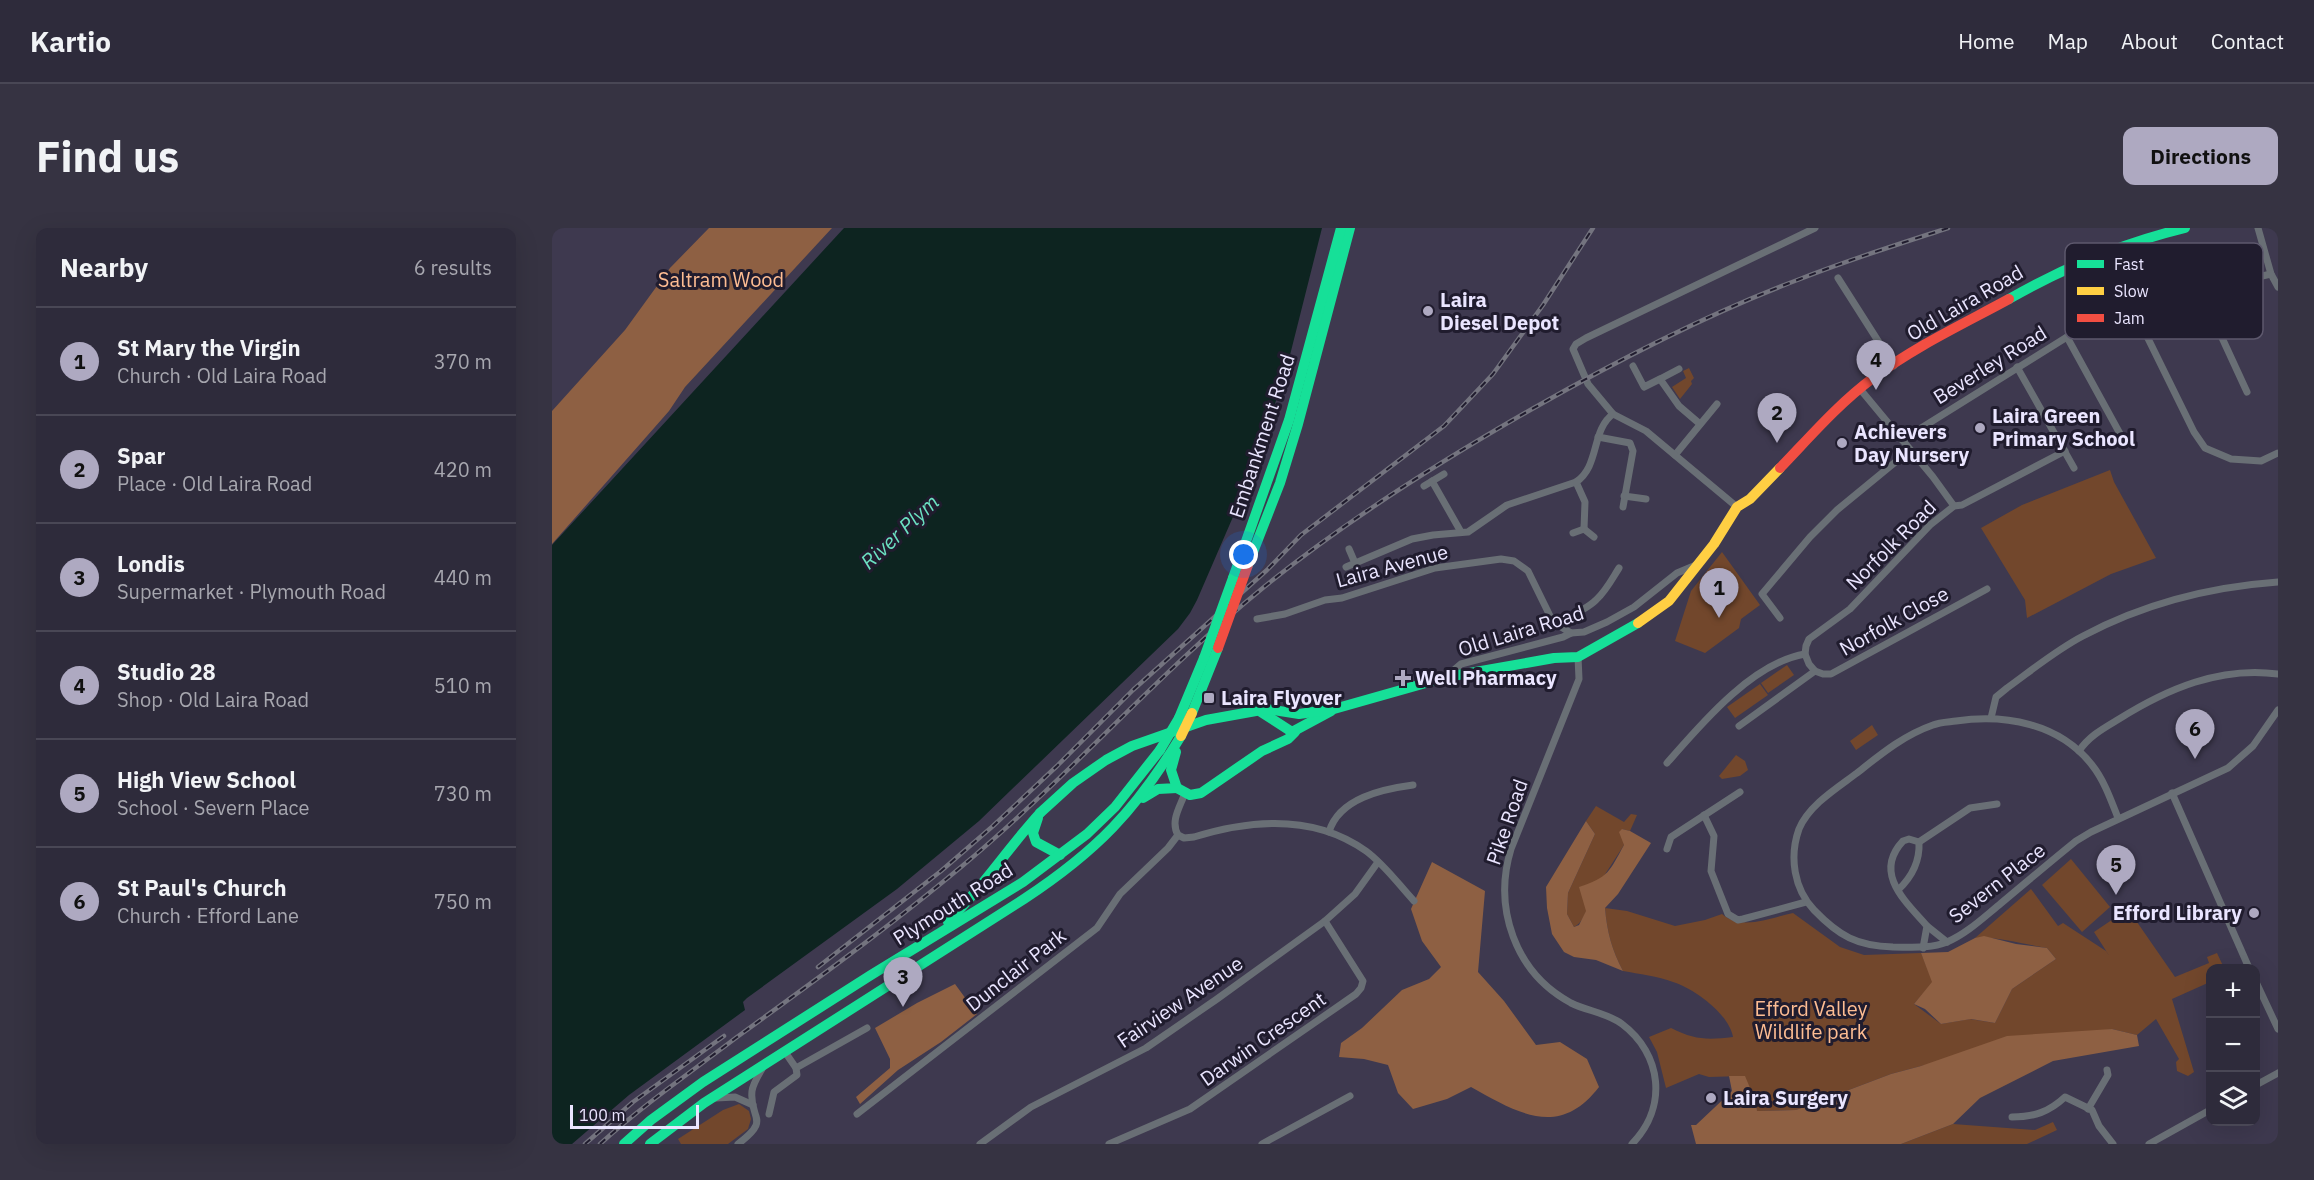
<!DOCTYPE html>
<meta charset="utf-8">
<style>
:root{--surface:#2e2b3b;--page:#363342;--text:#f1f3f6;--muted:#a7a7af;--line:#494755;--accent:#aea9c1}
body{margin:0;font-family:"IBM Plex Sans",sans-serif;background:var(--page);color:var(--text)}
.controls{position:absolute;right:18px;bottom:18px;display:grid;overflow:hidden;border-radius:12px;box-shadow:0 6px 24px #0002}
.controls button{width:54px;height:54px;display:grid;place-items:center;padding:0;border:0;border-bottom:2px solid var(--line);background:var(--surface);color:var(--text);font:30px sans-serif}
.scale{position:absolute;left:18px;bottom:15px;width:129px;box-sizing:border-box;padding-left:6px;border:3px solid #eae5ff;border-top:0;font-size:16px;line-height:21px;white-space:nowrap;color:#eae5ff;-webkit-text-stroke:4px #201c2e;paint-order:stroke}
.you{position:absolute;left:692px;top:327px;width:21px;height:21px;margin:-15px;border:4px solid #fff;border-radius:50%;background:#1a73e8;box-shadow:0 0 0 9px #1a73e833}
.badge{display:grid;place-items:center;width:39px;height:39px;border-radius:50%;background:var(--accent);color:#111;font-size:20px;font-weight:700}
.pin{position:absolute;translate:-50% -50px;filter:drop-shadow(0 2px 3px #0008)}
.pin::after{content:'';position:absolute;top:32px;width:21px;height:18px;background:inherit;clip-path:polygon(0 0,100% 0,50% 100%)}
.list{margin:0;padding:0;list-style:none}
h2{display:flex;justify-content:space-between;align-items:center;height:78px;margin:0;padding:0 24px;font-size:26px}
h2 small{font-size:20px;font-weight:400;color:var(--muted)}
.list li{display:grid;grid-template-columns:39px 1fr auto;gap:18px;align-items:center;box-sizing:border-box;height:108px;padding:0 24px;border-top:2px solid var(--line)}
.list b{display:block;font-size:22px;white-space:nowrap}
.list p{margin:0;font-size:20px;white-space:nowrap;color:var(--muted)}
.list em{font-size:20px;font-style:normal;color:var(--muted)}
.icon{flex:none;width:33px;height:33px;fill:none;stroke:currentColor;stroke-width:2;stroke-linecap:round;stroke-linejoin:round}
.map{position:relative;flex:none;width:1726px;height:916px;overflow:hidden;border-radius:12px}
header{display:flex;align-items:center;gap:36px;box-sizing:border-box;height:84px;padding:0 30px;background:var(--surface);border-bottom:2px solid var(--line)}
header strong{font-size:28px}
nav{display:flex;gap:33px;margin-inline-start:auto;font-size:21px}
.intro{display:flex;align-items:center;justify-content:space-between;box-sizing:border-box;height:144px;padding:0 36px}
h1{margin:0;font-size:42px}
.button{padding:15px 27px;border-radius:12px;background:var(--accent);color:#111;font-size:21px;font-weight:700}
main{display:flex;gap:36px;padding:0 36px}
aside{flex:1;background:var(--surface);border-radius:12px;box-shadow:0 6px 24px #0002}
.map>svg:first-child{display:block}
</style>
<header>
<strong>Kartio</strong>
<nav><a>Home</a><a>Map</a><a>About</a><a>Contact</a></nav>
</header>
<div class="intro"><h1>Find us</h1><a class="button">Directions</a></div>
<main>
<aside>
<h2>Nearby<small>6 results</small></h2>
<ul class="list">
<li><span class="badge">1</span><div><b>St Mary the Virgin</b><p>Church · Old Laira Road</p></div><em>370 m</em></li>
<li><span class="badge">2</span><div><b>Spar</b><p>Place · Old Laira Road</p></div><em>420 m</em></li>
<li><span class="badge">3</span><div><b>Londis</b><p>Supermarket · Plymouth Road</p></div><em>440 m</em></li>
<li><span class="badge">4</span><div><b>Studio 28</b><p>Shop · Old Laira Road</p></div><em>510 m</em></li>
<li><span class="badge">5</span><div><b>High View School</b><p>School · Severn Place</p></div><em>730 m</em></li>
<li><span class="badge">6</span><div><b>St Paul's Church</b><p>Church · Efford Lane</p></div><em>750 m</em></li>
</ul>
</aside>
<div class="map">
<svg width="1726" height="916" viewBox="0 0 1726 916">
<rect width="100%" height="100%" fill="#3e394f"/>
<!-- green -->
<g fill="#72472c">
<polygon points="1137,140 1142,150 1139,153 1140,156 1128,171 1120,159 1134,150 1131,143"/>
<polygon points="1558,242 1562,254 1604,330 1559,346 1475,390 1473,372 1429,300 1470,277"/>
<polygon points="1170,324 1208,377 1189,391 1187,400 1153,425 1123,413 1139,363"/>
<polygon points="1235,437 1242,447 1216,465 1209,455"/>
<polygon points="1208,456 1216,467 1183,490 1175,479"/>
<polygon points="1320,497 1326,507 1304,522 1298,513"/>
<polygon points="1184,527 1193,533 1196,542 1188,548 1170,551 1167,548"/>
<path d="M1044,578L1072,594L1079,586L1085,587L1078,603L1070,601L1072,617L1050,651L1041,655C1038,668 1036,692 1022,699L1015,686L1016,665L1043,606L1034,593Z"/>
<polygon points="1519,631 1558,679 1530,704 1490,657"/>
<path d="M1479,661L1506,698L1511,695L1554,723L1558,729L1542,704L1576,681L1623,749L1657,735L1655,729L1665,725L1672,740H1658V754L1620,771L1642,844L1636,848L1625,843L1624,834L1627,831L1604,791L1585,807L1560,801L1369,838L1339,846L1244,882L1205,883L1204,874L1192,848L1157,849L1147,846L1114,860L1105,824L1097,809L1119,800C1143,812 1155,812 1181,809C1177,786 1143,761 1121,754C1106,748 1087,746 1071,743C1060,722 1055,704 1053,680L1075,683L1123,698L1153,692L1170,686C1190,703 1217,690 1241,685L1288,719L1312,727L1369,725L1381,754L1362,776L1389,796L1418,791L1443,795L1460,761L1504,731L1495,720C1476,717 1438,707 1423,710Z"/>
<polygon points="187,876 197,883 199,891 196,901 176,916 129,916 126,911 171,882"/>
<polygon points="1501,894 1505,902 1475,916 1349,916 1401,896 1483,902"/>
</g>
<!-- forest -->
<g fill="#8e6043">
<polygon points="157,0 280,0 133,159 117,183 0,316 0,183 73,102 118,40"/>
<path d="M1034,593L1043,606L1016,665L1015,686L1022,699L1027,697L1034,683L1027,659C1057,649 1057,644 1072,617L1067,604L1070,601L1078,603L1099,615L1066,666L1053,680C1055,704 1060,722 1071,743L1044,732L1022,729L1012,724L1000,706L995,680L994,659Z"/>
<path d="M880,634L933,663L926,744L952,773L984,817L1008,814L1035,831L1047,859C1007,911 966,885 919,859L895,871L861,881L846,865L836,837L812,831L787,829L789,815L810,800L850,762L877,751L889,739L870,713L859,681Z"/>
<polygon points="1432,708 1464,716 1495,720 1504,731 1460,761 1443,795 1419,791 1389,796 1373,781 1362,776 1380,754 1369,725 1396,724 1423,710"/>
<polygon points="403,756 425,786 389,814 346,842 308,876 304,869 338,840 338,831 323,800 365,775"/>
<polygon points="1560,801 1585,807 1587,818 1501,833 1428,870 1401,896 1349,916 1144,916 1139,897 1144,897 1180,863 1177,848 1193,848 1204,874 1205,883 1244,882 1339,846 1369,838 1455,808"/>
</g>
<!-- water -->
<polygon fill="#0d2420" points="292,0 770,0 736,135 703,238 645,372 638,385 626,401 427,593 345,661 195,770 191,774 193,782 77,867 20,916 0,916 0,317"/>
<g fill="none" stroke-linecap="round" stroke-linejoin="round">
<!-- street -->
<g stroke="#696f75" stroke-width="7">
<polyline points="1706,0 1719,46 1726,59"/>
<polyline points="1286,50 1342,138"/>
<polyline points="1648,62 1695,164"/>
<polyline points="1583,84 1642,204 1653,220 1679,231 1709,233 1726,225"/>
<polyline points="1515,109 1572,213"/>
<polyline points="1081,138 1092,159 1108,151 1127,178 1148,196"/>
<polyline points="1465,139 1522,240"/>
<polyline points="1108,151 1127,141"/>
<polyline points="1308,161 1381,249 1402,278"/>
<polyline points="1046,209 1078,215 1081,223 1071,279"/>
<polyline points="1350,212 1515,109 1618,72 1622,68 1719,46"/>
<polyline points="1123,227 1165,176"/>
<polyline points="880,253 909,304"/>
<polyline points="1024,254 1033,274 1032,301"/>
<polyline points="872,258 892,246"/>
<polyline points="1072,268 1094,271"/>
<polyline points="1185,279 1094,203 1061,186 1036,156 1021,121 1024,116 1034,110 1263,0"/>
<polyline points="1021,305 1032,301 1042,309"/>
<polyline points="797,321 803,335"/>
<path d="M794,339L860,311L881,307L916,304L955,277L1024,254C1048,238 1039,202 1061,186"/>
<polyline points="1435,361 1279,446 1271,446 1263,443 1257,436 1253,426 1254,418 1257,411 1298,381 1378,297 1402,278 1410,277 1513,223"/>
<polyline points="1228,390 1210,366 1258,309 1285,282 1358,222"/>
<polyline points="705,391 733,386 773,372 790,370 883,340 949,331 962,333 976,343 1001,394 1019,405"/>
<path d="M1011,399C1018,386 1034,382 1044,372C1054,363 1060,351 1067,340"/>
<path d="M1026,429L1027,451L959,621C941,680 963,745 1019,775C1035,783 1056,785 1070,796C1110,826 1116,879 1080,916"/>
<polyline points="895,448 909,436 1011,409 1019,405 1032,404 1055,394 1082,379 1125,345 1144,337"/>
<path d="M1439,490L1444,469L1455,460C1480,442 1504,422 1531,408C1593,375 1657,359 1726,354"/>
<polyline points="1187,498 1263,443"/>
<path d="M1527,523C1537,508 1552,500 1567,491C1615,461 1668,438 1726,446"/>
<path d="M1115,535C1149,496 1200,435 1253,426"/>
<path d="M633,565C628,579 618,593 626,607L632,610L642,609C700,591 762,586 814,623C833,637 847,657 862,673"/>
<polyline points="1620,565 1697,740"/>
<polyline points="1152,587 1162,608 1159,643 1176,686 1186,692 1191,691 1254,674"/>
<path d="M1566,590C1559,572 1552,552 1540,537C1507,495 1453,486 1404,493C1397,494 1388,494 1381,497C1352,507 1329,526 1305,545C1285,560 1257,577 1247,601C1237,629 1242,661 1262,682C1287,708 1305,718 1341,719C1359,719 1378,721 1395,714C1414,706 1431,690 1447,677C1472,656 1498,634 1524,613L1539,604L1676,540L1701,518L1726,482"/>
<path d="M777,604C787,570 831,561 861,557"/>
<polyline points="1367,614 1418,580 1445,576"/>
<polyline points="1115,621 1119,609 1188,564"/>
<path d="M1346,662C1360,649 1368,634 1367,614L1357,611L1351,613C1321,645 1353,673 1375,698L1371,720"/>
<polyline points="1375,698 1395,714"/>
<polyline points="1704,754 1726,801"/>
<polyline points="244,840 315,800"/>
<polyline points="1704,857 1726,845"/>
<polyline points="164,870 183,869 201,877"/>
<polyline points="1536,881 1556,847 1555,842"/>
<polyline points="217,886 222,864 245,847 244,840 233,824"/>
<polyline points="305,886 545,700 568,666 616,620 626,607"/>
<path d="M1460,889C1482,889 1497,884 1513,869L1540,882L1547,898L1561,916"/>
<path d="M186,916C220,890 197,892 200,863C201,856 206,848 210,841"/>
<polyline points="428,916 479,879 594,820 665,771 773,693 803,666 826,634"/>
<polyline points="557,916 638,881 804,766 809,760 811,753 773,693"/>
<polyline points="710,916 798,868"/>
<polyline points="1597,916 1658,882"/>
</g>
<!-- fast -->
<g stroke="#16e098" stroke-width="10">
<path d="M1457,71C1511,40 1572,15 1633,0"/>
<polyline points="696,337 728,255 746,196 798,0"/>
<polyline points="681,350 737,192 789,0"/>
<polyline points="709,484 740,504 779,483"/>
<polyline points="640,485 666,420"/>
<polyline points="627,490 652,430"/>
<polyline points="625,560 638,567 649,565 710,523 736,511 743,504"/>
<polyline points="591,570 606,561 625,560 619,542 624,524"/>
<polyline points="488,585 521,555 554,532 580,518 654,492 715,481 747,486 782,481 895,449 1002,430 1026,429 1086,395"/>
<polyline points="486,590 481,605 484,614 508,627"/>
<path d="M396,694C430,660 456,620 488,585"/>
<polyline points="72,916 99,892 151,854 319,747 471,654 535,606 563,579 608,522"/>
<path d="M98,916L152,875L472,671C545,623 584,582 629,508"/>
</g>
<!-- slow -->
<polyline stroke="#ffcf43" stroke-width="10" points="1086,395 1117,373 1162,316 1185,279 1198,271 1228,240"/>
<!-- jam -->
<path stroke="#f24e42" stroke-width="10" d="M1228,240C1257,210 1286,176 1321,150C1362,119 1411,96 1457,71"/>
<defs>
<g id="rail">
<polyline points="266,739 389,643 441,598 505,538 581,462 715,342 749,307 892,198 941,146 991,77 1041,0"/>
<polyline points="33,916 81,874 172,808"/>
<path d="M48,916C91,877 139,844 185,809C261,754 337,699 409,639C515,551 605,446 712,359C796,291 887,234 980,181C1066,132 1155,86 1248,51C1296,32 1347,16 1396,0"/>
</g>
</defs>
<!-- rail casing -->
<use href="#rail" stroke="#74747f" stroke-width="4.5"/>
<!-- rail -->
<use href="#rail" stroke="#201c2e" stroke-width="2" stroke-dasharray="7" stroke-linecap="butt"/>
<!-- fast-bridge -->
<g stroke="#16e098" stroke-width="10">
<polyline points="652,430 681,350"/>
<polyline points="608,522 627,490"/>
</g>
<!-- slow-bridge -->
<polyline stroke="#ffcf43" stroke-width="10" points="629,508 640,485"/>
<!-- jam-bridge -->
<polyline stroke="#f24e42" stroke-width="10" points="666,420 696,337"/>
</g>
<!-- markers -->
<g fill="#aea9c1" stroke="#201c2e" stroke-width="2">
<circle cx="876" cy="83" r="6"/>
<circle cx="1428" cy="200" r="6"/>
<circle cx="1290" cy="215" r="6"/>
<path d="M848 441h6v6h6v6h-6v6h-6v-6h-6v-6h6z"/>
<rect x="651" y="464" width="12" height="12" rx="3"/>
<circle cx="1702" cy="685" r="6"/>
<circle cx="1159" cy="870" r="6"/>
</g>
<g text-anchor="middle" stroke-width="6" stroke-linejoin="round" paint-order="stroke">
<!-- park labels -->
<g font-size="20" fill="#febd93" stroke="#201c2e">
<text x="169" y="59">Saltram Wood</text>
<text x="1259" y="788">Efford Valley<tspan x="1259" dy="23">Wildlife park</tspan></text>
</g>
<!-- poi labels -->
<g font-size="20" font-weight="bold" fill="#eae5ff" stroke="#201c2e" text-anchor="start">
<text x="888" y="79">Laira<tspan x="888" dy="23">Diesel Depot</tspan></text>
<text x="1440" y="195">Laira Green<tspan x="1440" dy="23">Primary School</tspan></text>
<text x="1302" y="211">Achievers<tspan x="1302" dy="23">Day Nursery</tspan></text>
<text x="863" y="457">Well Pharmacy</text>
<text x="669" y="477">Laira Flyover</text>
<text x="1690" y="692" text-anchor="end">Efford Library</text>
<text x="1171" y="877">Laira Surgery</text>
</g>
<!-- street labels -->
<g font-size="20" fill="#eae5ff" stroke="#201c2e">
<text transform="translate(1413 75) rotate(-30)" y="7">Old Laira Road</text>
<text transform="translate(1438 137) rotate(-32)" y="7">Beverley Road</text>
<text transform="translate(710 208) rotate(-72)" y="7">Embankment Road</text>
<text transform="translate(1339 317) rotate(-45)" y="7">Norfolk Road</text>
<text transform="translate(840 338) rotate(-15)" y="7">Laira Avenue</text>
<text transform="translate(1342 393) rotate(-29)" y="7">Norfolk Close</text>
<text transform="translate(969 403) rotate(-17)" y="7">Old Laira Road</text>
<text transform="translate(955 594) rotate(-71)" y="7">Pike Road</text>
<text transform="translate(1445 655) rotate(-38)" y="7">Severn Place</text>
<text transform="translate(401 676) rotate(-32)" y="7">Plymouth Road</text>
<text transform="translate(464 742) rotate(-38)" y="7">Dunclair Park</text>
<text transform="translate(628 774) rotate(-34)" y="7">Fairview Avenue</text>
<text transform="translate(711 811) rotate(-35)" y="7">Darwin Crescent</text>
</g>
<!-- water labels -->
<g font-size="21" font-style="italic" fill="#6be1c2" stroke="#201c2e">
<text transform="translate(348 304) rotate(-43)" y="7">River Plym</text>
</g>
</g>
<!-- legend -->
<rect x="1513" y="15" width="198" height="96" rx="9" fill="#201c2e" stroke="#5d586d" stroke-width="1.5"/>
<rect x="1525" y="32" width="27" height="8" fill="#16e098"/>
<rect x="1525" y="59" width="27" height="8" fill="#ffcf43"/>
<rect x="1525" y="86" width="27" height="8" fill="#f24e42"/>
<g font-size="16" fill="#eae5ff">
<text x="1562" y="42">Fast</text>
<text x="1562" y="69">Slow</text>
<text x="1562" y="96">Jam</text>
</g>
</svg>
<div class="controls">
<button>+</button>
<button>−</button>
<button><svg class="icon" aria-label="layers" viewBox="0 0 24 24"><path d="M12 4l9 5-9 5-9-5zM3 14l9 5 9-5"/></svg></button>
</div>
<div class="scale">100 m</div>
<div class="you"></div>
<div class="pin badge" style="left:1167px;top:390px">1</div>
<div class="pin badge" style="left:1225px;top:215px">2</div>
<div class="pin badge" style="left:351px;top:779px">3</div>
<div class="pin badge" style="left:1324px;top:162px">4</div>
<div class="pin badge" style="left:1564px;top:667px">5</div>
<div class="pin badge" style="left:1643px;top:531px">6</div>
</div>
</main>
